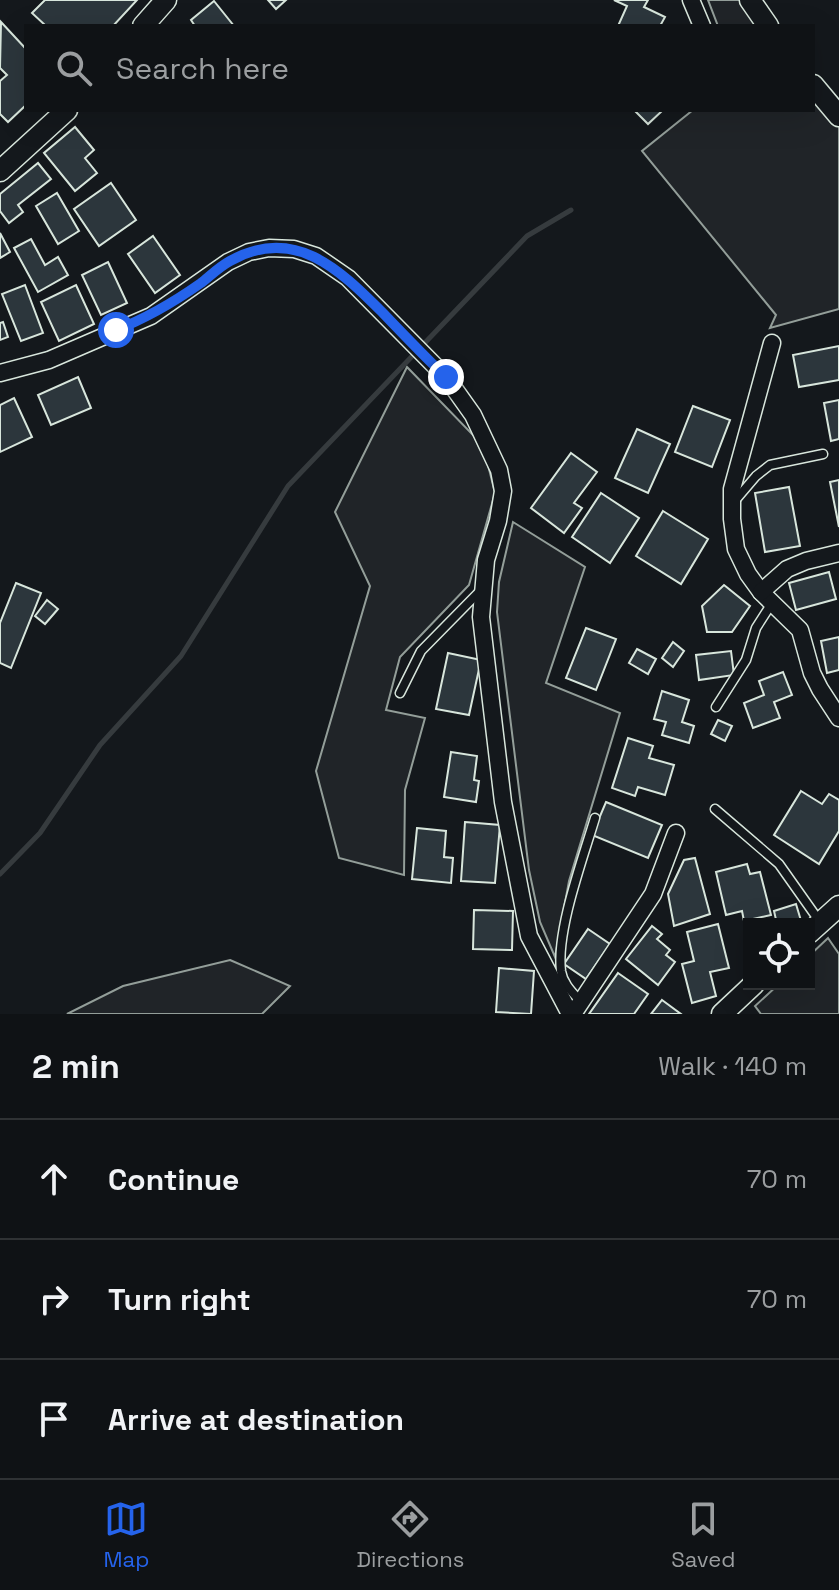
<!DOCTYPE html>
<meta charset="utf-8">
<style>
:root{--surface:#0f1215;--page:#181b1e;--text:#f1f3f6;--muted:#9b9ea0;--line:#2f3234;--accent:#2563eb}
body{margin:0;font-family:"Space Grotesk",sans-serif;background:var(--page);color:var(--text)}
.controls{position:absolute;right:24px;bottom:24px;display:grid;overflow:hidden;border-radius:0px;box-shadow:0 8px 32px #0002}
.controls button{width:72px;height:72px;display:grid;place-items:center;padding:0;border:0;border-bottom:2px solid var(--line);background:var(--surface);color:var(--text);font:40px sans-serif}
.stop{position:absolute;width:24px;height:24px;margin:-18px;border:6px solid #2563eb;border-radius:50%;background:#fff}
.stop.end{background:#2563eb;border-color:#fff;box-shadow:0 2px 8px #0008}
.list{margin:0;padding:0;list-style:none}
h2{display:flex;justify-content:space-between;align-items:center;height:104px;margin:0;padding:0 32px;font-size:34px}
h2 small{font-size:26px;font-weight:400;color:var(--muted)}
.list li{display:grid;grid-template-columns:52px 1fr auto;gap:24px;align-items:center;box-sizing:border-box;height:120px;padding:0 32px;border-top:2px solid var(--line)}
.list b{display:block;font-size:30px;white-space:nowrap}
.list em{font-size:26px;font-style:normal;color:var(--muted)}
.icon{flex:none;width:44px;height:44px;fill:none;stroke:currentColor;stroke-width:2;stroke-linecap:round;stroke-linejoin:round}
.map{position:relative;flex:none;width:839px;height:1014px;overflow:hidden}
.search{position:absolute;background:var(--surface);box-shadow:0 8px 32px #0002;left:24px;right:24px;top:24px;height:88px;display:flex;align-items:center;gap:20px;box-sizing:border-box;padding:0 28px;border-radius:0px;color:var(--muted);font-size:30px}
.sheet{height:464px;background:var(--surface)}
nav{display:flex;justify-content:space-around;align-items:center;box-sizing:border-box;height:112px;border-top:2px solid var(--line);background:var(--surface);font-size:22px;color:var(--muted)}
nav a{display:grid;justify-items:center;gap:4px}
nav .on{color:var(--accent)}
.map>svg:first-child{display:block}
</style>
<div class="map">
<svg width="839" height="1014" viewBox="0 0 839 1014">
<rect width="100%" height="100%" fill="#14181c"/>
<!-- green -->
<g fill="#202428" stroke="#939e99" stroke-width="2">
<polygon points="708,0 741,0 759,26 718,26"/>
<polygon points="813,95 839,126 839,309 770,328 776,315 642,151 693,110 813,110"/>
<polygon points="407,367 474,436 488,465 495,493 469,585 400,657 386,710 425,718 405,790 404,875 339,858 316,771 370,586 335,512"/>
<polygon points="513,522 585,567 546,683 620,713 569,881 555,957 540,922 529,870 497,612 499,582"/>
<polygon points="828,938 839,954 839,1014 761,1014 755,1006 779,984 809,984 809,956"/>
<polygon points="230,960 290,986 262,1014 67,1014 123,986"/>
</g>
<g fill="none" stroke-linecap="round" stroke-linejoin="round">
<!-- stream -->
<polyline stroke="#363b3e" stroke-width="5" points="0,874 40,833 100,745 181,656 288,486 527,236 571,210"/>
</g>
<!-- building -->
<g fill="#2c363c" stroke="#d8e6dc" stroke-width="2">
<polygon points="45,0 137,0 113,26 46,26 32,13"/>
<polygon points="268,0 286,0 276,9"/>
<polygon points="614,0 648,0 644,7 665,17 660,26 618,26 627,6"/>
<polygon points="214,1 234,26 195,26 191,20"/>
<polygon points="1,22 26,49 26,105 8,122 0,114 0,81 7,75 0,68"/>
<polygon points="634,110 663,110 648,124"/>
<polygon points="75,127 94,150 85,158 97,173 75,191 44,153"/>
<polygon points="38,163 51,179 18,205 23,212 9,223 0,211 0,194"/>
<polygon points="111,183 136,220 99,246 74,209"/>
<polygon points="57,193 79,231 58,244 36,206"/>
<polygon points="0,233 10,252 0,258"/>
<polygon points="153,236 180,275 155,293 128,254"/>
<polygon points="31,239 45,265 58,257 68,275 38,292 14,248"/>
<polygon points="108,262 127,303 101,315 82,275"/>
<polygon points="25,285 43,333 21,341 2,294"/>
<polygon points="76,285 94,324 59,341 41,302"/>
<polygon points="3,322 8,337 0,340 0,323"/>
<polygon points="839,346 839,380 799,387 793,355"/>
<polygon points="78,377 91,408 51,425 38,395"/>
<polygon points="14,398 32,437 0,452 0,405"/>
<polygon points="839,400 839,439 831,441 824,403"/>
<polygon points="693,406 730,420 712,467 675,452"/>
<polygon points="637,429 670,444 648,493 615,478"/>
<polygon points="571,453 597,472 574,503 582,508 564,533 531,508"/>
<polygon points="839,480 839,527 830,482"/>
<polygon points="789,487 800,546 765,552 755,493"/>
<polygon points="601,493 639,518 610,563 572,537"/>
<polygon points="663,511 708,539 681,584 636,556"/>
<polygon points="829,572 836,599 796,610 789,583"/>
<polygon points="16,583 41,593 11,668 0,663 0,623"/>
<polygon points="724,585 750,606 732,632 707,632 702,606"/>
<polygon points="47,600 58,609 45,624 35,616"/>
<polygon points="586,628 616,639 596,690 566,678"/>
<polygon points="839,637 839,670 827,673 821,641"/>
<polygon points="673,642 684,651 673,667 662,658"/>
<polygon points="637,649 656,659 648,674 629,663"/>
<polygon points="731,651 734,675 699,680 696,655"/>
<polygon points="448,653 481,660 469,715 436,709"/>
<polygon points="783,672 792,695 774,702 780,718 753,728 744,703 764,695 759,681"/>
<polygon points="662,691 689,700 682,722 694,726 689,743 662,735 666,722 654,719"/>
<polygon points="718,720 732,726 725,741 711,734"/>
<polygon points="628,738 653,746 649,758 674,765 665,795 638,787 635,796 612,788"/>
<polygon points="451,752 477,756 474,780 479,781 476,802 444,797"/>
<polygon points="801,791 822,804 829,794 839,800 839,831 819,864 774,835"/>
<polygon points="606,802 662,825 648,858 592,835"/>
<polygon points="465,822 500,825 495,883 461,881"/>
<polygon points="417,828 446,831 444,857 453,858 451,883 412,879"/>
<polygon points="695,858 710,914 674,926 668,894 684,860"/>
<polygon points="747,864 750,874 760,872 771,915 744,921 742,911 726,915 716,872"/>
<polygon points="796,904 802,924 777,924 774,911"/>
<polygon points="474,910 513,911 512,950 473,949"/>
<polygon points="718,924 729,968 710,972 716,996 692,1003 682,964 694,961 687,932"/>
<polygon points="652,926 662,934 657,939 670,950 666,955 675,962 658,985 626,959"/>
<polygon points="588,929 610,944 586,979 564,964"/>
<polygon points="499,968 534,971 531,1014 496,1012"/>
<polygon points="618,973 648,994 634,1014 589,1014"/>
<polygon points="662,1000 681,1014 651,1014"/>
</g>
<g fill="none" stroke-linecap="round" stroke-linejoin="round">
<defs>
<g id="service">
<polyline points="733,503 756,476 770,465 823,454"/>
<polyline points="400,693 421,651 480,591"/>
<polyline points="716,707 746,660 756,628 772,603"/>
<polyline points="715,809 779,864 820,922"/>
<path d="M581,1002C573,993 563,984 561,971C556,931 583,858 595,818"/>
</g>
<g id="minor">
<polyline points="691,0 702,26"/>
<polyline points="772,343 732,489 732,519 736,549 748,574 761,592 800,630 812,673 820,689 839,718"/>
<polyline points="0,373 49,360 151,316 228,262 249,252 269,248 294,249 316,256 348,278 446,377 473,415 499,470 503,491 498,521 486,560 481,617 503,802 529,936 570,1014"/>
<polyline points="761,592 787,569 806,561 839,553"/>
<polyline points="573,1014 653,894 676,833"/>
</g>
<g id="tertiary">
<polyline points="750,0 768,26"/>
<polyline points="143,26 166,0"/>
<polyline points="813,85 839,116"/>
<polyline points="0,171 67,110"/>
<polyline points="809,933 839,906"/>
<polyline points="722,1014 754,984"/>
</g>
</defs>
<!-- service casing -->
<use href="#service" stroke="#d8e6dc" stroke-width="11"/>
<!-- minor casing -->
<use href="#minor" stroke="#d8e6dc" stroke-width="19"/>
<!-- tertiary casing -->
<use href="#tertiary" stroke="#d8e6dc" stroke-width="23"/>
<!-- service -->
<use href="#service" stroke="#14181c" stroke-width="8"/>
<!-- minor -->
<use href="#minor" stroke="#14181c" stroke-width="16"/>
<!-- tertiary -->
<use href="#tertiary" stroke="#14181c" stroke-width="20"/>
</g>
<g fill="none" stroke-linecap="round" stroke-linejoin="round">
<!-- route -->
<path stroke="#2563eb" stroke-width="10" d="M116,330C147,318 174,302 201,283C210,276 219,267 230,261C294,225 339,269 382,312C403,334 424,356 446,377"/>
</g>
</svg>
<div class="controls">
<button><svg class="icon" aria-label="locate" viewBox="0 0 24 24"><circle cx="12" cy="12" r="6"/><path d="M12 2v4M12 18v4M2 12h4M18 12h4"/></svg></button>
</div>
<div class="stop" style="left:116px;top:330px"></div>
<div class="stop end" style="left:446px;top:377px"></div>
<div class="search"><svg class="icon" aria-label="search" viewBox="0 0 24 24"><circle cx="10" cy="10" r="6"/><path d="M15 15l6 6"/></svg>Search here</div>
</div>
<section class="sheet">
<h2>2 min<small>Walk · 140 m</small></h2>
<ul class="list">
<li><svg class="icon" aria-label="ahead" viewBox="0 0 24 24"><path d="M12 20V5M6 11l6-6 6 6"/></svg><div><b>Continue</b></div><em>70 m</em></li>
<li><svg class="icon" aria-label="right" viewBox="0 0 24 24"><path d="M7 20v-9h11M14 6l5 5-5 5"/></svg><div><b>Turn right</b></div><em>70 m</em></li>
<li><svg class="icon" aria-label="arrive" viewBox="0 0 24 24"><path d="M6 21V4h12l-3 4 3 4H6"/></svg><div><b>Arrive at destination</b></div></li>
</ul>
</section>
<nav>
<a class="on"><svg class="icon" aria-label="map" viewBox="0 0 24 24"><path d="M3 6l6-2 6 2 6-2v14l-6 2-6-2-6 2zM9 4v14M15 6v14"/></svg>Map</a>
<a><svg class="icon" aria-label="directions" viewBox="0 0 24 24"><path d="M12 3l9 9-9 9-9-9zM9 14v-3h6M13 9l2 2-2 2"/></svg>Directions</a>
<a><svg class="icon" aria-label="saved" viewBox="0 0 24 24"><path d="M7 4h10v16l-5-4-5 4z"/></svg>Saved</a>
</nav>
